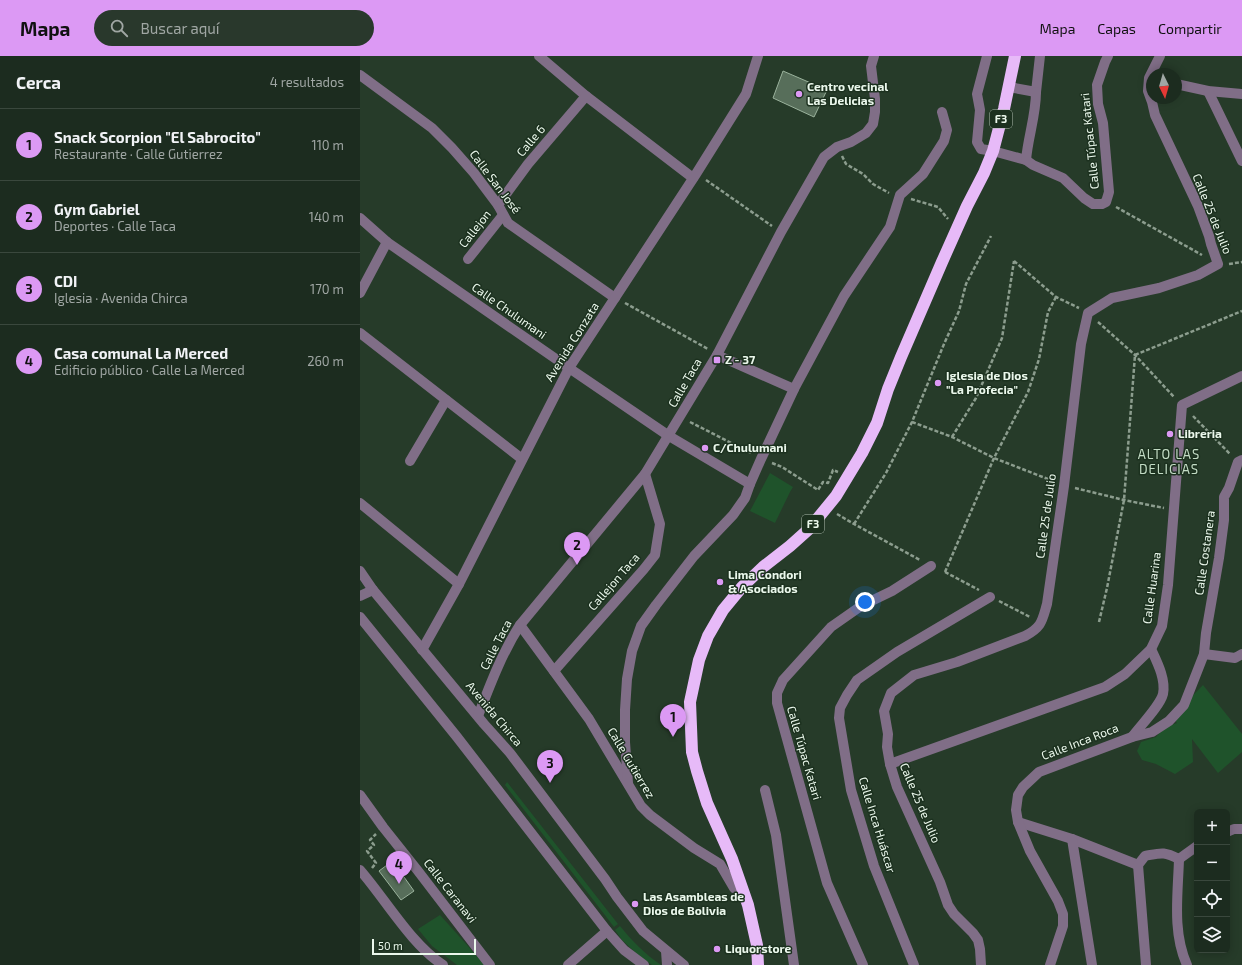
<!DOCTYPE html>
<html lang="es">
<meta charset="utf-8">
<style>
:root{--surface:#1c2c1f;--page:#29382c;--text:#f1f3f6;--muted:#a0a7a4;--line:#3a483d;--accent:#dc99f4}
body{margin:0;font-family:"Exo 2",sans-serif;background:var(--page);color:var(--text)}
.controls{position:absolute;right:12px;bottom:12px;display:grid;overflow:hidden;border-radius:6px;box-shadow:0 2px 10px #0003}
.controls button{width:36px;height:36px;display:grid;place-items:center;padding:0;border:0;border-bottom:1px solid var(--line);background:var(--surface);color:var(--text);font:20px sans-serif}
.compass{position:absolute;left:786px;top:12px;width:36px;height:36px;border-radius:50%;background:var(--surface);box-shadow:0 2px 10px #0003;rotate:175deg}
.scale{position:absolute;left:12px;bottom:10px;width:104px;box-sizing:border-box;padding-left:4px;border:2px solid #ebf8ec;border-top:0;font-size:11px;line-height:14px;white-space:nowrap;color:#ebf8ec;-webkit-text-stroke:3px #1c311f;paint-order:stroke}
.you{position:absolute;left:505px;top:546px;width:14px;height:14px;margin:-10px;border:3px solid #fff;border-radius:50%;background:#1a73e8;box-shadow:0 0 0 6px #1a73e833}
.badge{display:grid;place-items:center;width:26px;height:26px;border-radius:50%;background:var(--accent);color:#111;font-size:13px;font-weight:700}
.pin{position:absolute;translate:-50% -33px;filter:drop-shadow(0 1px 2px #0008)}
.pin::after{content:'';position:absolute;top:21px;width:14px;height:12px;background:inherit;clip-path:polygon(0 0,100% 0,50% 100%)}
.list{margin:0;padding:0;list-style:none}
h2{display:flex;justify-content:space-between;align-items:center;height:52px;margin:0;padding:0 16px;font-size:17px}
h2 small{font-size:13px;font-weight:400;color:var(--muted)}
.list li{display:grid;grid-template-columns:26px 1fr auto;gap:12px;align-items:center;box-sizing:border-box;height:72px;padding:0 16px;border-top:1px solid var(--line)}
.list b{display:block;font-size:15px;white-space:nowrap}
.list p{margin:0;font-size:13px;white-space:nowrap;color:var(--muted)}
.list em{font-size:13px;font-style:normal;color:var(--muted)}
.icon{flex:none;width:22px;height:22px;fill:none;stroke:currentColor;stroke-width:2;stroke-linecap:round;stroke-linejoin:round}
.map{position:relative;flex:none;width:882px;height:909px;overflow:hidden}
header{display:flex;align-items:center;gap:24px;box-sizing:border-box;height:56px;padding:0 20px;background:var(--accent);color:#111}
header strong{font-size:19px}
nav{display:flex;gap:22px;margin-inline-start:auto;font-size:14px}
.search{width:280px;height:36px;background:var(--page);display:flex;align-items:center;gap:10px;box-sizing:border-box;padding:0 14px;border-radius:22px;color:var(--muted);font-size:15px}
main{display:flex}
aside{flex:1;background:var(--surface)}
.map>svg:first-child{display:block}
</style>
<header>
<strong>Mapa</strong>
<div class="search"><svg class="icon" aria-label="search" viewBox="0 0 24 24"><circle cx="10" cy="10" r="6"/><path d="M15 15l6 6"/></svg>Buscar aquí</div>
<nav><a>Mapa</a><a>Capas</a><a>Compartir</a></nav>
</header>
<main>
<aside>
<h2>Cerca<small>4 resultados</small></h2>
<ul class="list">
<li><span class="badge">1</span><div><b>Snack Scorpion &quot;El Sabrocito&quot;</b><p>Restaurante · Calle Gutierrez</p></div><em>110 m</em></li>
<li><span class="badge">2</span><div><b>Gym Gabriel</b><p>Deportes · Calle Taca</p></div><em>140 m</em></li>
<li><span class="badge">3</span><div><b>CDI</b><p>Iglesia · Avenida Chirca</p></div><em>170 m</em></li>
<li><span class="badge">4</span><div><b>Casa comunal La Merced</b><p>Edificio público · Calle La Merced</p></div><em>260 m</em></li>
</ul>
</aside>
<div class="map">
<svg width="882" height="909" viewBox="0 0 882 909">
<rect width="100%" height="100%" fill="#263b29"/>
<!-- green -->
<g fill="#1f532b">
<polygon points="410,417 433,431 430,436 415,467 390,455"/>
<polygon points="843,629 882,678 882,696 858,717 832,683 833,706 815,718 796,708 782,704 777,695 781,686 796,681 805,671 817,667 812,661"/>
<polygon points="147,726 258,868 254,871 145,729"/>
<polygon points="80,859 125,909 97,909 72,890 58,873"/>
<path d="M260,870C272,885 285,898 301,909H292L276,897L262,884L255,874Z"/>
</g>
<!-- building -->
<g fill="#576e5a" stroke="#9ab29c">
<polygon points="423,15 467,34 454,61 413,42"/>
<polygon points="31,806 44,821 54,835 41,844 19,815"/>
</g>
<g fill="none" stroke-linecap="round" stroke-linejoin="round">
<!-- path -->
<g stroke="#8c9d8e" stroke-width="2.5" stroke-dasharray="4 2" stroke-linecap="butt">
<polyline points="482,100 486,108 503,118 513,128 529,137"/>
<polyline points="346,124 412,170"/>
<polyline points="551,143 578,151 588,163"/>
<polyline points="756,151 842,199"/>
<polyline points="654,205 696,241 719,252"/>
<polyline points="869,208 882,206"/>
<polyline points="265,247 348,293"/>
<polyline points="738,266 775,299 814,341"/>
<polyline points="833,360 870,398"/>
<polyline points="330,366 391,397"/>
<polyline points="552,366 592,381 634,402 693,425"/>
<polyline points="592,381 616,342 642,282 654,205"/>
<polyline points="412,407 422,411 458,434 463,426 468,427 473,414 478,416"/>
<polyline points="715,432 764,444 804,452"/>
<polyline points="477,458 494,468 560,504"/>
<polyline points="494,468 526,417 552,366 584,288 599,255 606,228 631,180"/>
<polyline points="585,516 634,402 668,336 679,303 688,256 696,241"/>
<polyline points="585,516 619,534"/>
<polyline points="639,545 670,561"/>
<polyline points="739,566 747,532 764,444 775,299 882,255"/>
<polyline points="12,812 16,807 7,795 14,789 10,784 16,778"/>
</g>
<!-- minor -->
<g stroke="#806e87" stroke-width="10">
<polyline points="179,0 226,40 333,122"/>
<polyline points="627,0 617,38 620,54 617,86 621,93 633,95 666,104 673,109 703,122 724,142 733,148 742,148 746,146 749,136 743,67 738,48 737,29 745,6 748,0"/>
<polyline points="0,19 72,72 92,92 114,117 138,149 148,167 255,242"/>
<polyline points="816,28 848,35 882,38"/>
<polyline points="649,31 676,36 680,0"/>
<polyline points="848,35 882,105"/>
<path d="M666,104C668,81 676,59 676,36"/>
<polyline points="138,149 168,108 226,40"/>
<polyline points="0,162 27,186 209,312 309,380 390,428"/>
<polyline points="108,203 143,159"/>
<polyline points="0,237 27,186"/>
<polyline points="0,277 162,403"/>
<polyline points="357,299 434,333"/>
<polyline points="50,405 86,344"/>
<polyline points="0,447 99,528"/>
<polyline points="0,515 13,534 124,668 150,697 245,823 257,841 283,875 324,909"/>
<polyline points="0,540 13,534"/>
<polyline points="0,561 97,681 247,875 264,894 284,909"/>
<polyline points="160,569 229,663 281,750 290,759 334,792 360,808 374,832 381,829"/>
<polyline points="62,594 99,528 209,312 336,118 386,38 398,0"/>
<polyline points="844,598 875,602 882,598"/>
<polyline points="194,615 284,513 295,499 300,468 285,418"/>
<path d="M118,660C130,629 142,597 160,569L285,418L357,299L421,176L464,101L477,91L491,86L506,77L513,68L515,56V43L511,10L514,0"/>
<path d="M772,681C780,670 800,650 803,638C806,623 797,606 791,593"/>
<polyline points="530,708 745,631 765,618 791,593 802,570 808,529 822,349 882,320"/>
<polyline points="268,727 265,686 265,654 267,623 272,595 281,570 296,549 334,500 373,459 385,442 390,428 401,403 434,333 484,240 530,171 540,139 563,118 584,85 587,74 582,56"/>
<polyline points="405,734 416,779 434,909"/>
<polyline points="0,739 23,771 58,815 130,909"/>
<polyline points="658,766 712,783 778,809"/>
<polyline points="867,776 874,773 882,773"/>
<polyline points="712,783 732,909"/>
<path d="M819,803C818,838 812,876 827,909"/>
<polyline points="819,803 837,790"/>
<path d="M0,814C26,844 51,888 83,909"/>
<polyline points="306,895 307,909"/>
<polyline points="208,909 247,875"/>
<polyline points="503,909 467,827 417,647 417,637 423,624 471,571 501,550 532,535 571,510"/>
<polyline points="554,909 514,810 491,734 479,662 480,652 487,639 497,624 537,596 630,541"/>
<path d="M621,909L620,893L618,884L613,877L594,858L588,849L580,826L537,731L530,708L527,691L528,678L524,655L531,637L554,619L597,606L665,580C682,571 682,565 687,548L704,430L721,288L728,257L752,242L799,232L838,219L858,208L851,188L849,180L838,150L795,59L792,46L788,35L789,22L800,0"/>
<polyline points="690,909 703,870 703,858 698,845 670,795 658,766 656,754 658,739 663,731 679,716 772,681 792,676 809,665 824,649 844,598 846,577 859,502 864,464 864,441 869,432 878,406 882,404"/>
<path d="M786,909L778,809L785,800C801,797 803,795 819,803"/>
</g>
<!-- highway -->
<polyline stroke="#e7baf8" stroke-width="12" points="398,909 397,889 388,849 372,803 347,747 337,715 332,696 330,646 339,604 348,580 363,554 382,531 403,511 430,490 449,473 476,440 502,397 517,367 528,333 541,301 582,206 607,150 624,117 633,95 644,53 655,0"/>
</g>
<!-- markers -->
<g fill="#dc99f4" stroke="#1c311f" stroke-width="1.5">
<circle cx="439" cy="38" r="4"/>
<rect x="353" y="300" width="8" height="8" rx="2"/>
<circle cx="578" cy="327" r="4"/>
<circle cx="810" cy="378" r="4"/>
<circle cx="345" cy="392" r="4"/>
<circle cx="360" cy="526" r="4"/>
<circle cx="275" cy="848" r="4"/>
<circle cx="357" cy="893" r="4"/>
</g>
<g text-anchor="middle" stroke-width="3" stroke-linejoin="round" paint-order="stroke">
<!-- shield labels -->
<g fill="#1c311f" stroke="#adbcae" stroke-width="1">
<rect x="630" y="54" width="22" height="18" rx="3"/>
<rect x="442" y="459" width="22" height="18" rx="3"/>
</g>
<g font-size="11" font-weight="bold" fill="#ebf8ec">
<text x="641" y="67">F3</text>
<text x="453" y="472">F3</text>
</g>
<!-- poi labels -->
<g font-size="12" font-weight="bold" fill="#ebf8ec" stroke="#1c311f" text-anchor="start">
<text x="447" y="35">Centro vecinal<tspan x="447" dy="14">Las Delicias</tspan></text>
<text x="365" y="308">Z - 37</text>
<text x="586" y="324">Iglesia de Dios<tspan x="586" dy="14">"La Profecia"</tspan></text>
<text x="818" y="382">Libreria</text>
<text x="353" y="396">C/Chulumani</text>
<text x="368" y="523">Lima Condori<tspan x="368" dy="14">&amp; Asociados</tspan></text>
<text x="283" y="845">Las Asambleas de<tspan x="283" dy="14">Dios de Bolivia</tspan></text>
<text x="365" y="897">Liquorstore</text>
</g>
<!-- street labels -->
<g font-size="12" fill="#ebf8ec" stroke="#1c311f">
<text transform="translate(171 85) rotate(-50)" y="4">Calle 6</text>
<text transform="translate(730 85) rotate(-96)" y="4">Calle Túpac Katari</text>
<text transform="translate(135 126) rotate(53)" y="4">Calle San José</text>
<text transform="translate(852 158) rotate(68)" y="4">Calle 25 de Julio</text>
<text transform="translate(115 173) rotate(-52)" y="4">Callejon</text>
<text transform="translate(149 255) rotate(35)" y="4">Calle Chulumani</text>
<text transform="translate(212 286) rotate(-58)" y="4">Avenida Conzata</text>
<text transform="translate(325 327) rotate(-60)" y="4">Calle Taca</text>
<text transform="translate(686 460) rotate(-82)" y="4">Calle 25 de Julio</text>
<text transform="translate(845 497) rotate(-82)" y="4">Calle Costanera</text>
<text transform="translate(254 526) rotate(-49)" y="4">Callejon Taca</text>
<text transform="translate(792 532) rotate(-82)" y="4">Calle Huarina</text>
<text transform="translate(136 589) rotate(-63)" y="4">Calle Taca</text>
<text transform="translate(134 658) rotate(50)" y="4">Avenida Chirca</text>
<text transform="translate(720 686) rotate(-21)" y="4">Calle Inca Roca</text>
<text transform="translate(444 697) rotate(74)" y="4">Calle Túpac Katari</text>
<text transform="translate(271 707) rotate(59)" y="4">Calle Gutierrez</text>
<text transform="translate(560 747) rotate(67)" y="4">Calle 25 de Julio</text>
<text transform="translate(517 769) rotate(73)" y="4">Calle Inca Huáscar</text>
<text transform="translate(90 835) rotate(52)" y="4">Calle Caranavi</text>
</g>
<!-- neighbourhood labels -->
<g font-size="13" letter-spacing="1" fill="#c3dcc5" stroke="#1c311f">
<text x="809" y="403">ALTO LAS<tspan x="809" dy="15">DELICIAS</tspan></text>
</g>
</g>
</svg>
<div class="controls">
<button>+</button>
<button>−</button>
<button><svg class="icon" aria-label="locate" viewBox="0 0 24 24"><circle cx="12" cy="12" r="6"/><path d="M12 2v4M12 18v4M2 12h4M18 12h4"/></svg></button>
<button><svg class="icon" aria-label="layers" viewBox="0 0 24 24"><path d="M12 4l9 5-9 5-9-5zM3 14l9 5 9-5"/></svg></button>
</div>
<svg class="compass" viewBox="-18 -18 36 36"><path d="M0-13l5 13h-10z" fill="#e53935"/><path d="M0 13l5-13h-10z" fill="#a0a7a4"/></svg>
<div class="scale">50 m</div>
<div class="you"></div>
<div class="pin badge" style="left:313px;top:681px">1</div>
<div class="pin badge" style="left:217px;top:509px">2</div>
<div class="pin badge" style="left:190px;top:727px">3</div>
<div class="pin badge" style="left:39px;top:828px">4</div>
</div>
</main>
